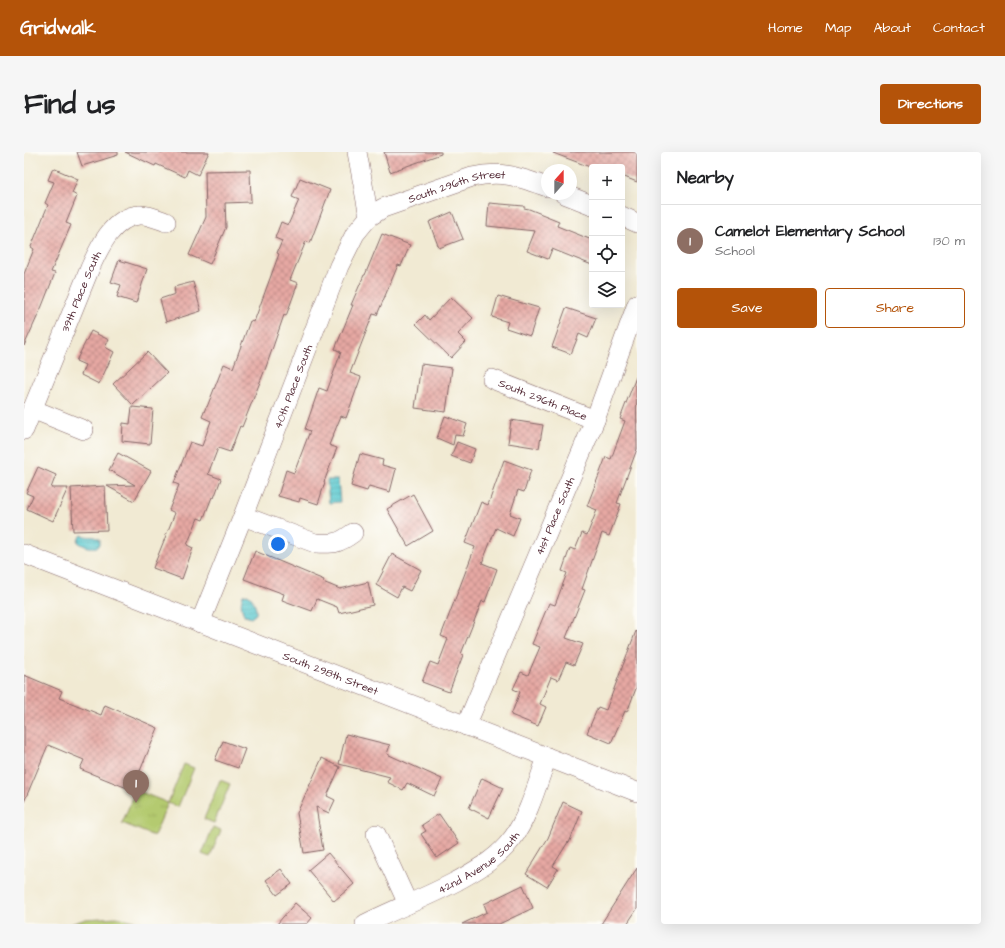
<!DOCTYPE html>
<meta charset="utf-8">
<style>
:root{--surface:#fff;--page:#f6f6f6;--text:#202124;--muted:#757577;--line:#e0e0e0;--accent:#b45309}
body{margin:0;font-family:"Architects Daughter",sans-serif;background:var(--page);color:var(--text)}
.controls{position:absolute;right:12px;top:12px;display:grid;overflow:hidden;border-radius:4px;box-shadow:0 4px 16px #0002}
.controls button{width:36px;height:36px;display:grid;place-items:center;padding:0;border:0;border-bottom:1px solid var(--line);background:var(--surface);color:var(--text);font:20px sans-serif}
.compass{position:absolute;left:517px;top:12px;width:36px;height:36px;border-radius:50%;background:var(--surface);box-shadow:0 4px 16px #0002;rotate:21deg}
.you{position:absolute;left:254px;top:392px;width:14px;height:14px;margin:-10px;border:3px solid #fff;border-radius:50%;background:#1a73e8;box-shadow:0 0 0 6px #1a73e833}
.badge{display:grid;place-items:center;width:26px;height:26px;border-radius:50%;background:var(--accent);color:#fff;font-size:13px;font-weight:700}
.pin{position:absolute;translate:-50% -33px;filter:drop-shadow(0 1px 2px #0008)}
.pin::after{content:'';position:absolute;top:21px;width:14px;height:12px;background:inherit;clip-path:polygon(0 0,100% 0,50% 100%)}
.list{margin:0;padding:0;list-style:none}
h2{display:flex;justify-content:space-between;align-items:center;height:52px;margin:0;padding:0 16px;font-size:17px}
h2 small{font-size:13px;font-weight:400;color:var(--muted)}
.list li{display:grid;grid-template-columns:26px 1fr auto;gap:12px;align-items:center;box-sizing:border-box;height:72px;padding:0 16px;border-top:1px solid var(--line)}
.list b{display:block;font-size:15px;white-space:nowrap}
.list p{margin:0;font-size:13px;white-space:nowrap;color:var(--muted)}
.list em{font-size:13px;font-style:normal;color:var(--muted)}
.actions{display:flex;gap:8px;padding:12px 16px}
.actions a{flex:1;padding:9px 0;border:1px solid var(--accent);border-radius:4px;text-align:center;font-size:14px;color:var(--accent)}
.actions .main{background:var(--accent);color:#fff}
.icon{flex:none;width:22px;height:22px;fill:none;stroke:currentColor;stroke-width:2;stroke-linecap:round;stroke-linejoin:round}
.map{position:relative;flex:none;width:613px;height:772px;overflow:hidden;border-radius:4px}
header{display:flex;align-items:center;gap:24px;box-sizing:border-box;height:56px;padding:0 20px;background:var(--accent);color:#fff}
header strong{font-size:19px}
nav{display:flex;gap:22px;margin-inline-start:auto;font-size:14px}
.intro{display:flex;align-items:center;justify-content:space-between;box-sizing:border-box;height:96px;padding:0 24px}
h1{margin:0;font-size:28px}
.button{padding:10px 18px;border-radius:4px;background:var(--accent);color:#fff;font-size:14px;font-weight:700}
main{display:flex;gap:24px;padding:0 24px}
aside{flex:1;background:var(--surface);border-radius:4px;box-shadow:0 4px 16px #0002}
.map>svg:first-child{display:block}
</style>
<header>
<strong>Gridwalk</strong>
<nav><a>Home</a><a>Map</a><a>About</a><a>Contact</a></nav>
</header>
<div class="intro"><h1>Find us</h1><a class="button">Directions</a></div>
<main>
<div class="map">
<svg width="613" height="772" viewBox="0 0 613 772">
<defs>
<pattern id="grass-tufts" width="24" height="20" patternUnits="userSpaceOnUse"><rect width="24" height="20" fill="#b4ca6f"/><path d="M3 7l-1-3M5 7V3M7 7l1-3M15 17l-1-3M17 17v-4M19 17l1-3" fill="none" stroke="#9cad60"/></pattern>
<pattern id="water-rules" width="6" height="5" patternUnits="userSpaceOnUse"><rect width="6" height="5" fill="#5dcad0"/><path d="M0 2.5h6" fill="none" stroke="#52adb3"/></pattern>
<pattern id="building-cross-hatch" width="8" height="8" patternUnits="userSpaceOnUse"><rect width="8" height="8" fill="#e6a8a3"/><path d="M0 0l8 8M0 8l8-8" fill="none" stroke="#bc8885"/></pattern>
</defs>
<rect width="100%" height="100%" fill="#fdfcf7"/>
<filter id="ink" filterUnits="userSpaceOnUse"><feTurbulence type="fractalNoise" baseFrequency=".025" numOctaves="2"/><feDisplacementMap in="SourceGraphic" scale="8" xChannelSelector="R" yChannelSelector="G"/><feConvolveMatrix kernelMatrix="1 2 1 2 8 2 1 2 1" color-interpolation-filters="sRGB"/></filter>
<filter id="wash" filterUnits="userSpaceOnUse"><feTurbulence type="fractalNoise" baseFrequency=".012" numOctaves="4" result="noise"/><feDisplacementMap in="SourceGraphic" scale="16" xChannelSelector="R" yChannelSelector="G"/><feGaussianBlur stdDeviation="0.9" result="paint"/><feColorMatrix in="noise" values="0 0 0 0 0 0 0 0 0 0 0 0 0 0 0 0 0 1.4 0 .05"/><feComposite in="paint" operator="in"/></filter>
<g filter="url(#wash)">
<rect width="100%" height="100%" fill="#f1ead3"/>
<!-- grass -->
<g fill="url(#grass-tufts)" stroke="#7f744d">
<polygon points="112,638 144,651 130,684 98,671"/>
<polygon points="189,675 197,678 186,705 178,702"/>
</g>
<!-- garden -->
<g fill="#b4ca6f" stroke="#7f744d">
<polygon points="160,612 170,616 154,655 144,651"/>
<polygon points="196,628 206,632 190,671 180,667"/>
<polygon points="93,765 125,772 47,772 62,767"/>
</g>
<!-- water -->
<g fill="url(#water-rules)" stroke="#54747e">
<polygon points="303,328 314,328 316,350 305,351"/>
<path d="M58,383C65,386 69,383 76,387V392L74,395C66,396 61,395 54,390L55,386Z"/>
<path d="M224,442C229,447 233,455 232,462L227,466L221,464C217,458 216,450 219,443Z"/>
</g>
<g id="blocks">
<!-- building -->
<g fill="url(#building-cross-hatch)">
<polygon points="53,0 94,0 94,3 58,14"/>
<polygon points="101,0 185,0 174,23 164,18 161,25 132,12 131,14"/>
<polygon points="360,0 417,0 417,2 366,20"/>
<polygon points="529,0 613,0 613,30 598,24 598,15 566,15 529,1"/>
<polygon points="29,16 54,27 48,41 53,44 42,71 47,73 27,120 31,121 18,154 0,194 0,122 10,97 7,95 24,53 21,51 30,30 24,28"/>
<polygon points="226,18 227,50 201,51 202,75 186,112 165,103 182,65 181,19"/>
<polygon points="276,26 306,38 286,91 282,89 266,128 274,131 262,164 260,163 242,215 218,275 216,274 206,300 194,296 184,322 197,327 190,346 188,345 179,368 174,366 163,393 169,396 158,427 129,416 151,361 145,358 155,333 150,331 166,290 178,294 187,269 178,265 182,255 183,255 200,212 209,216 226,169 230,170 255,102 253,101 258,89 251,86 257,70 264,73 275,48 268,45"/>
<polygon points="465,51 500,54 500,56 505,57 535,69 533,74 568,88 568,113 528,97 524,107 503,99 511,79 463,74"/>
<polygon points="428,60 439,87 415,96 405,70"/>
<polygon points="358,82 386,93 377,114 374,113 353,163 349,162 326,221 337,225 322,266 317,264 305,293 313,296 300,330 301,330 294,352 276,346 275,350 254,344 262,318 270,321 286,279 281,277 295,236 303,239 317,200 311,197 329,153 327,153 340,123 341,123"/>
<polygon points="95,108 123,117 112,151 93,145 97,133 87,130"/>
<polygon points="169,130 177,159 142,170 136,147 151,142 150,135"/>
<polygon points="474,144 515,156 506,184 482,176 484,170 468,165"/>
<polygon points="427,145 449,166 434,182 442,190 427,206 392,172 401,163 405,168"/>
<polygon points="542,156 572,166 564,186 555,182 547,202 528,195"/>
<polygon points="67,179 85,188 81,195 90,200 75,232 57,223 61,213 52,209"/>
<polygon points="123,200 143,221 109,253 89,232"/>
<polygon points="397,212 428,216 422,260 391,256"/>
<polygon points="612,225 613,297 593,351 597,352 585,384 578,381 558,437 561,438 542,486 559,492 550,513 542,510 534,528 527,525 516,552 522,555 514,574 487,563 496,540 489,537 497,520 504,523 516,495 508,492 525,451 531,453 543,421 538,419 546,396 551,398 558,381 563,383 573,358 563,354 582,305 587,307 601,269 596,267"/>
<polygon points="108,255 129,257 126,292 98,289 99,271 106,272"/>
<polygon points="421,264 443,272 439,284 431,283 429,293 413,286"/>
<polygon points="487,268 519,273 515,296 484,291"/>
<polygon points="433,290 451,297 446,311 427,304"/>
<polygon points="94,301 127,319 110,349 83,334 111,333 85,318"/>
<polygon points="336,302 359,308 358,313 372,317 366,340 345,334 343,339 327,334"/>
<polygon points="480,308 507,318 500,340 494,338 486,362 496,366 489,384 472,376 458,411 473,417 461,450 458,449 437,502 439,503 425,540 398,530 406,510 414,513 424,487 417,484 451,395 441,391 457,350 464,353"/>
<polygon points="14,315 32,323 27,336 44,336 29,369 3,357 9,344 2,341"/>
<polygon points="81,334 83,378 49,379 47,336"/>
<polygon points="389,342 409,379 384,394 363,357"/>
<polygon points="231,399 300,428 299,430 316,437 344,430 349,453 315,461 313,455 293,447 288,459 258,448 260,442 220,427"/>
<polygon points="368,402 397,418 386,439 378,435 373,445 352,433"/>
<polygon points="612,479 613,480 613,534 603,560 601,559 587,591 563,581 574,555 582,558"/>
<polygon points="0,523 38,539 35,546 60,556 77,563 81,553 134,576 108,638 56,617 60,608 24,593 0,650"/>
<polygon points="322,582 366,593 363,602 418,627 410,644 383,631 379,638 363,630 366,625 315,612"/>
<polygon points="199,589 221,597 214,616 191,608"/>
<polygon points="298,606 316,615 303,644 311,648 305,661 292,655 299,698 280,701 273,661"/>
<polygon points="458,626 479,636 465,666 445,656"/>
<polygon points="539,650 558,659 545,691 544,690 529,714 534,717 523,735 502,722 524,686"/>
<polygon points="415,662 435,691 413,706 397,682 402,679 398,673"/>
<polygon points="304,701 330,732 310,749 284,718"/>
<polygon points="613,716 613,757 603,772 577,772"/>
<polygon points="257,717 268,732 253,743 242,728"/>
<polygon points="499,733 509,756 475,772 438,772 463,760 460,752"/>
<polygon points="271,751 288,766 283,772 253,772"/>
</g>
</g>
</g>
<g filter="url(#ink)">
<use href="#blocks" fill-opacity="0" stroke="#846666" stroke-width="1"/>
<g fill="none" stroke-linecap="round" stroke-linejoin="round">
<defs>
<g id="minor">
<polyline points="333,0 345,65"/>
<polyline points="540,42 568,53"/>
<polyline points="598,64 613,71"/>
<path id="s1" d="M468,227L571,268"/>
<polyline points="8,257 60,278"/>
<path id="s2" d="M0,278L66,116C75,96 89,65 115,63C124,62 134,67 142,70"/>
<path d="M219,364L291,391C310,392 314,392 329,381"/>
<path id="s3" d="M0,402L613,640"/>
<path id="s4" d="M176,471L219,364L315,114L331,82L345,65L359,56L448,25C478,18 495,25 523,35"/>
<path id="s5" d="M442,574L571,268L613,152"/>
<polyline points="352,682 384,752"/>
<path id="s6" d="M341,772C371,757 403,745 433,729C454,717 473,707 488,687C504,666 514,630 523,605"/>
</g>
</defs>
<!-- minor casing -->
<use href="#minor" stroke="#846666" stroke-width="20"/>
<!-- minor -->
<use href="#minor" stroke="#fff" stroke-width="19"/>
</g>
</g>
<g text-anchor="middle" stroke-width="3.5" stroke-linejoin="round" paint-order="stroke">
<!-- street labels -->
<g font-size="11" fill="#4a1f2b" stroke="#fdfcf7">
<text dy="4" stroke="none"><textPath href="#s4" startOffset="535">South 296th Street</textPath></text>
<text dy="4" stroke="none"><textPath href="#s2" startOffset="150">39th Place South</textPath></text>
<text dy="4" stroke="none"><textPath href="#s4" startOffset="254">40th Place South</textPath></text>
<text dy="4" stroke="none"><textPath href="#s1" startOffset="55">South 296th Place</textPath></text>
<text dy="4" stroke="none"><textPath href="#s5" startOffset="228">41st Place South</textPath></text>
<text dy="4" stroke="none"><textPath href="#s3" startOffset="329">South 298th Street</textPath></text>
<text dy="4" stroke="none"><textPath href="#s6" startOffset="130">42nd Avenue South</textPath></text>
</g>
</g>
</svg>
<div class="controls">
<button>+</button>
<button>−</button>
<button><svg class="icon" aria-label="locate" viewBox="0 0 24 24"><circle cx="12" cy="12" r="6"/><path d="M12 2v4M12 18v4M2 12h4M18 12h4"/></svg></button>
<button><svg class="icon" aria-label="layers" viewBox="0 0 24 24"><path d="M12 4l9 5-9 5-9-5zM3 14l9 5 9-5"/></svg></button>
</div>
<svg class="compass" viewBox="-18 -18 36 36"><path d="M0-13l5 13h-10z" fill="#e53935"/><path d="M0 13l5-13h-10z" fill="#757577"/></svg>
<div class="you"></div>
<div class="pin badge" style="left:112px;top:651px;background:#8d6e63">1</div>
</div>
<aside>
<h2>Nearby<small></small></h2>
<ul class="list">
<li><span class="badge" style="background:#8d6e63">1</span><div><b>Camelot Elementary School</b><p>School</p></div><em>130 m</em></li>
</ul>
<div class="actions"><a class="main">Save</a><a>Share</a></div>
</aside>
</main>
